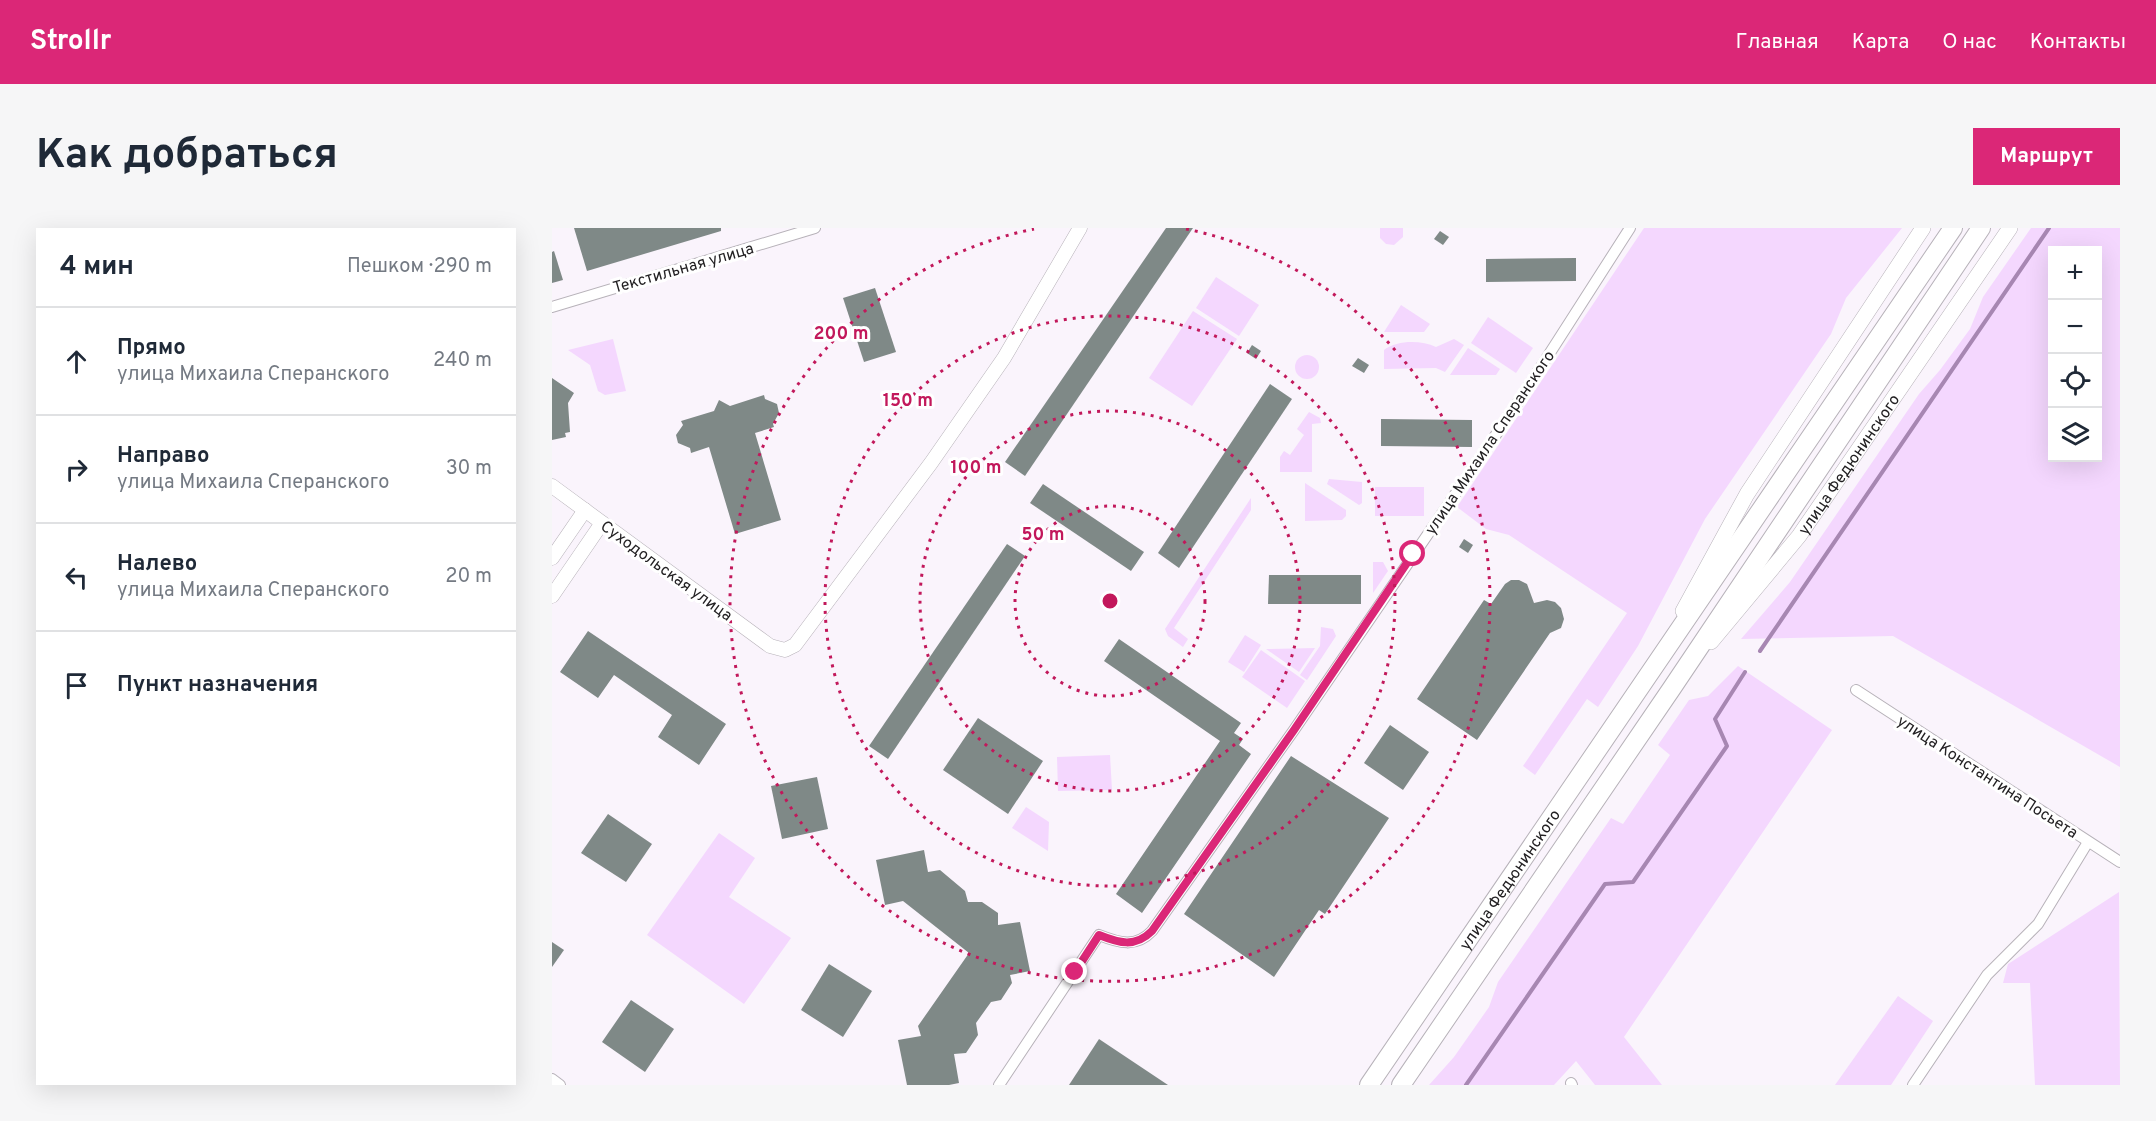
<!DOCTYPE html>
<html lang="ru">
<meta charset="utf-8">
<style>
:root{--surface:#fff;--page:#f6f6f7;--text:#1f2937;--muted:#747a83;--line:#e0e1e3;--accent:#db2777}
body{margin:0;font-family:Overpass,sans-serif;background:var(--page);color:var(--text)}
.controls{position:absolute;right:18px;top:18px;display:grid;overflow:hidden;border-radius:0px;box-shadow:0 6px 24px #0002}
.controls button{width:54px;height:54px;display:grid;place-items:center;padding:0;border:0;border-bottom:2px solid var(--line);background:var(--surface);color:var(--text);font:30px sans-serif}
.stop{position:absolute;width:18px;height:18px;margin:-14px;border:4px solid #db2777;border-radius:50%;background:#fff}
.stop.end{background:#db2777;border-color:#fff;box-shadow:0 2px 6px #0008}
.list{margin:0;padding:0;list-style:none}
h2{display:flex;justify-content:space-between;align-items:center;height:78px;margin:0;padding:0 24px;font-size:26px}
h2 small{font-size:20px;font-weight:400;color:var(--muted)}
.list li{display:grid;grid-template-columns:39px 1fr auto;gap:18px;align-items:center;box-sizing:border-box;height:108px;padding:0 24px;border-top:2px solid var(--line)}
.list b{display:block;font-size:22px;white-space:nowrap}
.list p{margin:0;font-size:20px;white-space:nowrap;color:var(--muted)}
.list em{font-size:20px;font-style:normal;color:var(--muted)}
.icon{flex:none;width:33px;height:33px;fill:none;stroke:currentColor;stroke-width:2;stroke-linecap:round;stroke-linejoin:round}
.map{position:relative;flex:none;width:1568px;height:857px;overflow:hidden;border-radius:0px}
header{display:flex;align-items:center;gap:36px;box-sizing:border-box;height:84px;padding:0 30px;background:var(--accent);color:#fff}
header strong{font-size:28px}
nav{display:flex;gap:33px;margin-inline-start:auto;font-size:21px}
.intro{display:flex;align-items:center;justify-content:space-between;box-sizing:border-box;height:144px;padding:0 36px}
h1{margin:0;font-size:42px}
.button{padding:15px 27px;border-radius:0px;background:var(--accent);color:#fff;font-size:21px;font-weight:700}
main{display:flex;gap:36px;padding:0 36px}
aside{flex:1;background:var(--surface);border-radius:0px;box-shadow:0 6px 24px #0002}
.map>svg:first-child{display:block}
</style>
<header>
<strong>Strollr</strong>
<nav><a>Главная</a><a>Карта</a><a>О нас</a><a>Контакты</a></nav>
</header>
<div class="intro"><h1>Как добраться</h1><a class="button">Маршрут</a></div>
<main>
<aside>
<h2>4 мин<small>Пешком · 290 m</small></h2>
<ul class="list">
<li><svg class="icon" aria-label="ahead" viewBox="0 0 24 24"><path d="M12 20V5M6 11l6-6 6 6"/></svg><div><b>Прямо</b><p>улица Михаила Сперанского</p></div><em>240 m</em></li>
<li><svg class="icon" aria-label="right" viewBox="0 0 24 24"><path d="M7 20v-9h11M14 6l5 5-5 5"/></svg><div><b>Направо</b><p>улица Михаила Сперанского</p></div><em>30 m</em></li>
<li><svg class="icon" aria-label="left" viewBox="0 0 24 24"><path d="M17 20v-9H6M10 6l-5 5 5 5"/></svg><div><b>Налево</b><p>улица Михаила Сперанского</p></div><em>20 m</em></li>
<li><svg class="icon" aria-label="arrive" viewBox="0 0 24 24"><path d="M6 21V4h12l-3 4 3 4H6"/></svg><div><b>Пункт назначения</b></div></li>
</ul>
</aside>
<div class="map">
<svg width="1568" height="857" viewBox="0 0 1568 857">
<rect width="100%" height="100%" fill="#faf4fc"/>
<!-- green -->
<g fill="#f4d7fe" fill-rule="evenodd">
<polygon points="828,0 851,0 851,9 842,17 834,16 828,10"/>
<polygon points="1092,0 1350,0 1294,70 1279,106 1153,291 1086,418 1046,479 1035,471 983,547 971,538 1075,385 957,307 934,301 905,279"/>
<path d="M1479,0H1568V539L1341,408L1189,411L1238,354L1367,166L1388,142L1418,101L1431,69ZM1546,22V230H1500V22Z"/>
<polygon points="664,49 707,77 687,108 644,80"/>
<polygon points="849,77 878,96 872,104 832,104"/>
<polygon points="641,83 685,111 640,178 597,150"/>
<polygon points="936,89 981,120 964,145 919,115"/>
<polygon points="61,111 74,163 53,167 46,163 38,137 16,122"/>
<path d="M902,111L912,117L893,144L884,140L832,141V122C845,112 869,112 884,119Z"/>
<polygon points="916,120 948,141 944,147 898,147"/>
<circle cx="755" cy="139" r="12"/>
<polygon points="757,184 768,190 769,195 760,196 760,244 728,244 728,229 732,223 738,227 752,207 745,201"/>
<polygon points="777,251 810,254 810,275 807,277 775,256"/>
<polygon points="753,255 794,282 794,288 790,292 753,293"/>
<rect x="823" y="259" width="49" height="29"/>
<polygon points="699,270 699,282 622,400 636,411 631,419 616,408 613,401"/>
<polygon points="821,334 831,334 836,343 821,365"/>
<polygon points="769,399 781,401 784,408 755,452 748,447 768,418"/>
<polygon points="693,407 709,417 692,444 676,434"/>
<polygon points="763,420 747,444 714,421"/>
<polygon points="709,422 753,453 735,480 690,449"/>
<polygon points="1186,438 1280,502 1072,809 1110,857 1043,857 1024,833 1002,857 877,857 902,829 937,779 946,754 1059,590 1071,596 1118,527 1106,517 1137,472 1156,468"/>
<polygon points="558,527 560,562 506,563 505,529"/>
<polygon points="474,579 497,594 496,623 460,600"/>
<polygon points="167,605 203,630 177,669 239,710 192,776 95,707"/>
<polygon points="1567,664 1568,857 1483,857 1478,755 1451,755 1456,736"/>
<polygon points="1346,768 1381,793 1339,857 1283,857"/>
</g>
<g fill="none" stroke-linecap="round" stroke-linejoin="round">
<!-- stream -->
<g stroke="#a787b2" stroke-width="4">
<polyline points="1208,423 1497,0"/>
<polyline points="914,857 1053,656 1081,654 1175,518 1163,491 1193,444"/>
</g>
</g>
<!-- building -->
<g fill="#7f8987">
<polygon points="22,0 169,0 169,3 35,43"/>
<polygon points="614,0 641,0 473,248 453,234"/>
<polygon points="888,3 897,9 891,17 882,11"/>
<polygon points="2,23 11,52 0,55 0,24"/>
<polygon points="1024,30 1024,53 934,54 934,31"/>
<polygon points="323,60 344,124 312,134 291,70"/>
<polygon points="700,117 709,123 704,131 695,125"/>
<polygon points="806,130 817,137 812,145 800,138"/>
<polygon points="0,150 22,165 16,175 18,204 13,205 14,209 0,212"/>
<polygon points="718,156 740,171 627,340 606,325"/>
<polygon points="212,167 213,171 225,176 227,185 221,196 222,199 203,205 229,292 183,306 157,219 139,225 138,220 126,215 124,207 131,197 129,193 162,183 167,172 178,178"/>
<polygon points="829,191 920,192 920,219 829,218"/>
<polygon points="491,256 592,324 579,343 478,275"/>
<polygon points="912,311 921,317 916,325 907,319"/>
<polygon points="455,316 473,328 336,531 317,518"/>
<polygon points="717,347 809,347 809,376 716,376"/>
<polygon points="959,352 967,352 975,356 982,375 995,372 1003,374 1009,380 1012,391 1009,400 998,405 925,512 865,471 932,372 939,376 953,356"/>
<polygon points="36,403 174,496 147,537 106,509 120,487 62,447 46,470 8,444"/>
<polygon points="567,411 689,495 682,505 691,511 687,517 699,526 590,685 564,666 668,513 552,433"/>
<polygon points="426,490 491,533 456,586 391,542"/>
<polygon points="838,497 877,524 851,562 812,535"/>
<polygon points="739,528 837,590 773,686 767,682 722,749 632,686"/>
<polygon points="265,549 276,601 230,611 219,558"/>
<polygon points="56,586 100,616 74,654 29,625"/>
<polygon points="372,622 376,644 388,642 413,663 416,674 430,674 446,685 446,697 468,694 478,743 458,747 460,755 449,772 439,774 424,795 426,807 414,825 402,826 407,855 397,857 355,857 346,812 369,808 366,798 417,725 351,673 333,677 324,632"/>
<polygon points="0,714 12,722 0,739"/>
<polygon points="277,736 320,763 291,809 249,782"/>
<polygon points="79,772 122,801 93,844 50,814"/>
<polygon points="547,811 616,857 517,857"/>
</g>
<g fill="none" stroke-linecap="round" stroke-linejoin="round">
<defs>
<g id="minor">
<polyline points="0,79 263,0"/>
<polyline points="1304,462 1568,634"/>
<polyline points="0,851 8,857"/>
<polyline points="1019,855 1020,857"/>
<path d="M447,857L547,707C567,715 584,720 600,703L742,502L969,170L1078,0"/>
<polyline points="1361,857 1435,747 1486,696 1536,614"/>
</g>
<g id="tertiary">
<polyline points="0,258 218,418 233,422 243,417 379,235 452,130 528,0"/>
<polyline points="0,330 33,282"/>
<polyline points="0,368 50,295"/>
</g>
<g id="secondary">
<polyline points="1131,383 1195,266 1371,0"/>
<path id="s1" d="M1159,414L1247,308L1458,0"/>
</g>
<g id="trunk">
<path id="s2" d="M817,857L1401,0"/>
<polyline points="849,857 1120,460 1429,0"/>
</g>
</defs>
<!-- minor casing -->
<use href="#minor" stroke="#b7b2b9" stroke-width="12"/>
<!-- tertiary casing -->
<use href="#tertiary" stroke="#b7b2b9" stroke-width="15"/>
<!-- secondary casing -->
<use href="#secondary" stroke="#b7b2b9" stroke-width="16"/>
<!-- trunk casing -->
<use href="#trunk" stroke="#b7b2b9" stroke-width="20"/>
<!-- minor -->
<use href="#minor" stroke="#fff" stroke-width="10"/>
<!-- tertiary -->
<use href="#tertiary" stroke="#fff" stroke-width="14"/>
<!-- secondary -->
<use href="#secondary" stroke="#fff" stroke-width="15"/>
<!-- trunk -->
<use href="#trunk" stroke="#fff" stroke-width="18"/>
</g>
<g fill="none" stroke-linecap="round" stroke-linejoin="round">
<!-- route -->
<path stroke="#db2777" stroke-width="8" d="M523,744L547,707C567,715 583,720 600,703L742,502L861,326"/>
</g>
<!-- distance rings -->
<g fill="none" stroke="#c2185b" stroke-width="3" stroke-dasharray="3 6">
<circle cx="558" cy="373" r="95"/>
<circle cx="558" cy="373" r="190"/>
<circle cx="558" cy="373" r="285"/>
<path d="M634 1A380 380 0 1 1 482 1"/>
</g>
<g text-anchor="middle" stroke-width="6" stroke-linejoin="round" paint-order="stroke">
<!-- street labels -->
<g font-size="16" fill="#232123" stroke="#fff">
<text transform="translate(131 39) rotate(-16)" y="6">Текстильная улица</text>
<text transform="translate(937 214) rotate(-56)" y="6">улица Михаила Сперанского</text>
<text dy="6" stroke="none"><textPath href="#s1" startOffset="225">улица Федюнинского</textPath></text>
<text transform="translate(115 342) rotate(36)" y="6">Суходольская улица</text>
<text transform="translate(1436 548) rotate(33)" y="6">улица Константина Посьета</text>
<text dy="6" stroke="none"><textPath href="#s2" startOffset="249">улица Федюнинского</textPath></text>
</g>
</g>
<circle cx="558" cy="373" r="9" fill="#c2185b" stroke="#fff" stroke-width="3"/>
<g font-size="18" text-anchor="middle" font-weight="bold" fill="#c2185b" stroke="#fff" stroke-width="6" stroke-linejoin="round" paint-order="stroke">
<text x="289" y="111">200 m</text>
<text x="356" y="178">150 m</text>
<text x="424" y="245">100 m</text>
<text x="491" y="312">50 m</text>
</g>
</svg>
<div class="controls">
<button>+</button>
<button>−</button>
<button><svg class="icon" aria-label="locate" viewBox="0 0 24 24"><circle cx="12" cy="12" r="6"/><path d="M12 2v4M12 18v4M2 12h4M18 12h4"/></svg></button>
<button><svg class="icon" aria-label="layers" viewBox="0 0 24 24"><path d="M12 4l9 5-9 5-9-5zM3 14l9 5 9-5"/></svg></button>
</div>
<div class="stop" style="left:861px;top:326px"></div>
<div class="stop end" style="left:523px;top:744px"></div>
</div>
</main>
